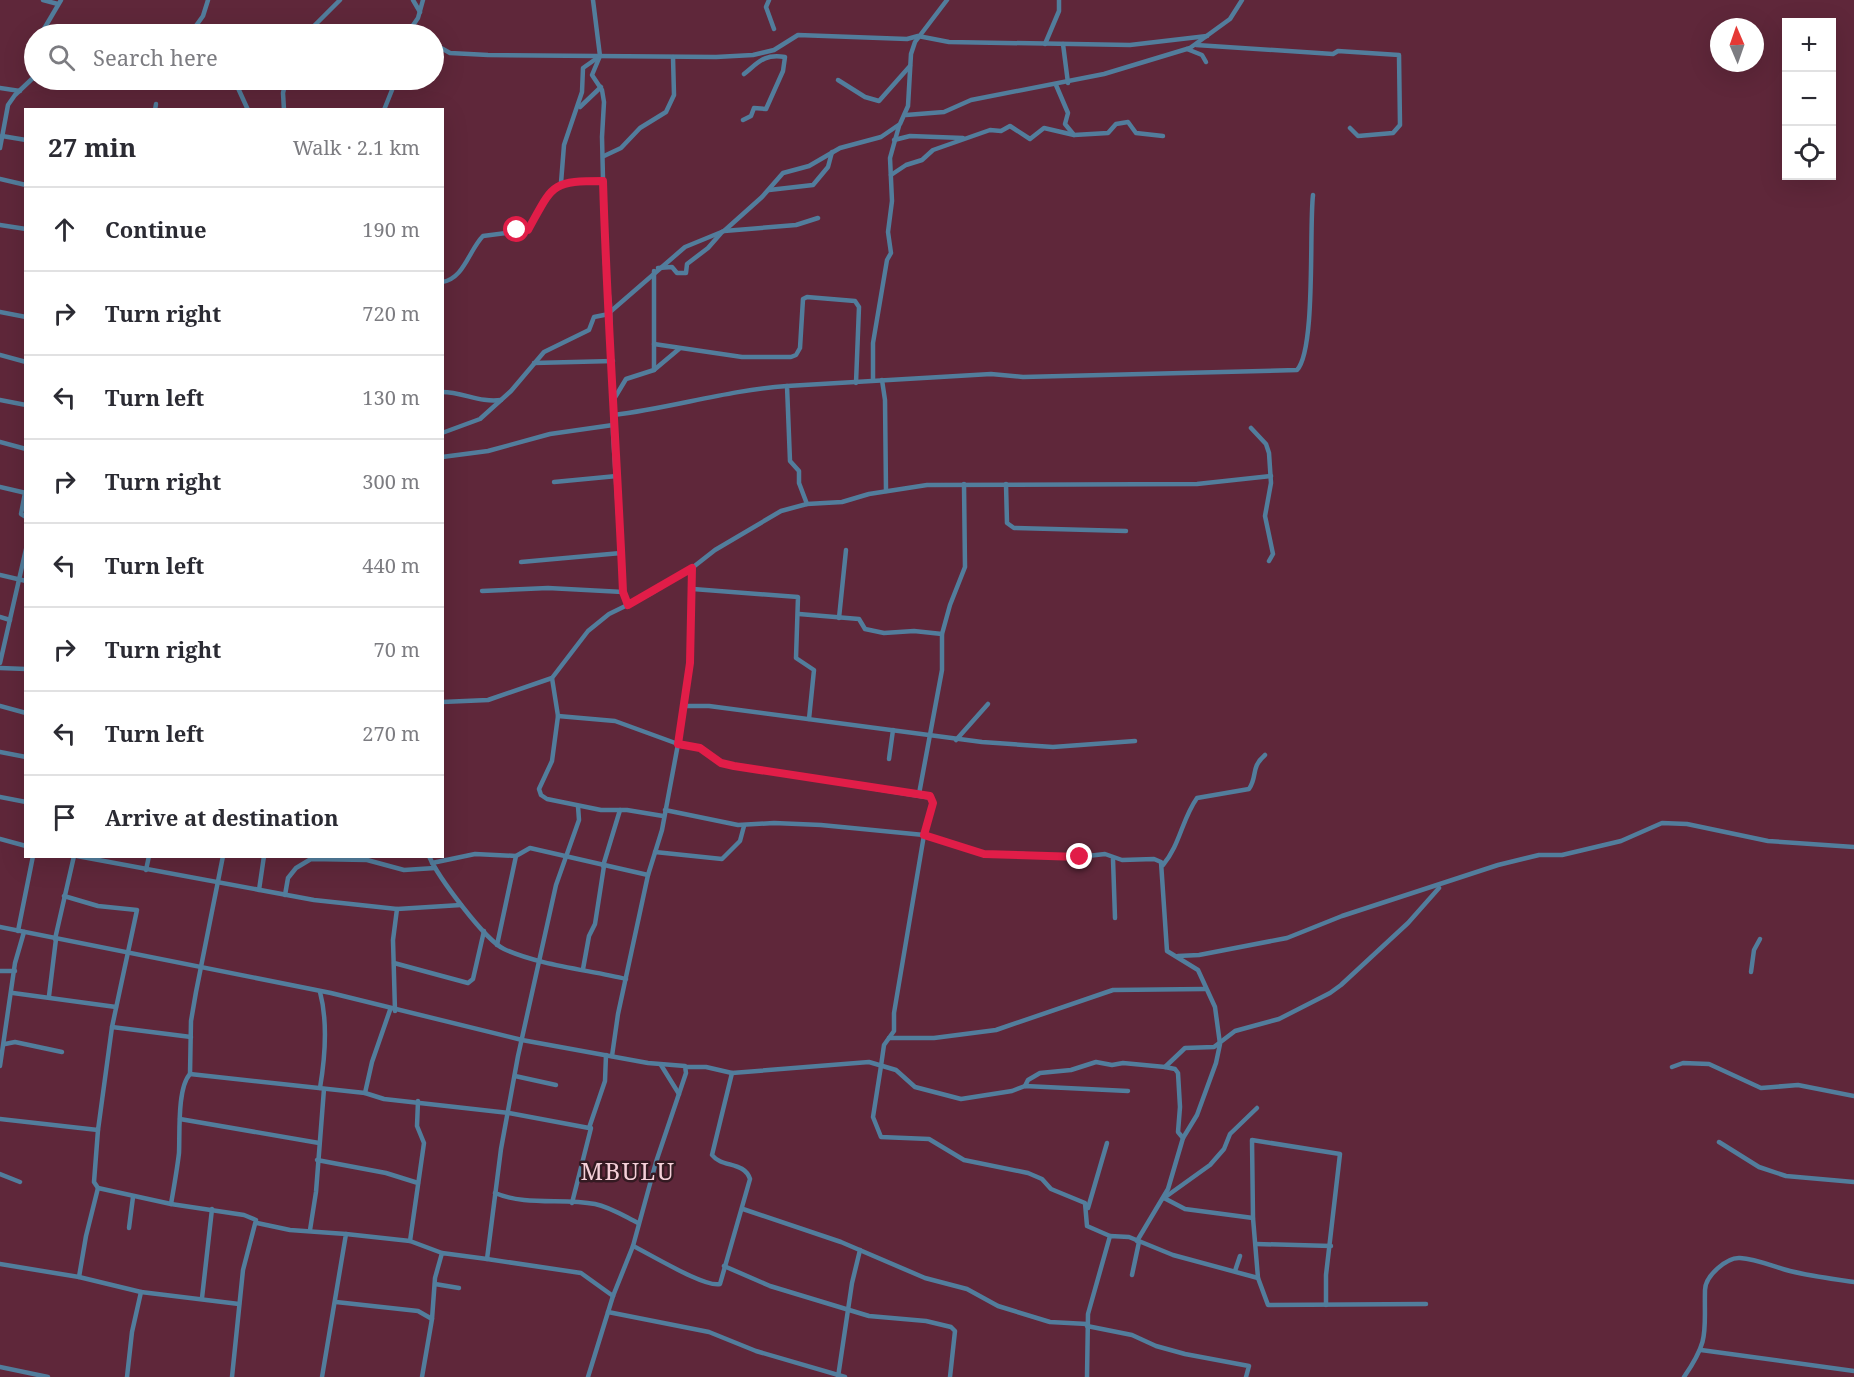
<!DOCTYPE html>
<meta charset="utf-8">
<style>
:root{--surface:#fff;--page:#f7f7f7;--text:#2b2b33;--muted:#7c7c81;--line:#e1e1e2}
body{margin:0;font-family:"Noto Serif",serif;background:var(--page);color:var(--text)}
.controls{position:absolute;right:18px;top:18px;display:grid;overflow:hidden;border-radius:0px;box-shadow:0 6px 24px #0002}
.controls button{width:54px;height:54px;display:grid;place-items:center;padding:0;border:0;border-bottom:2px solid var(--line);background:var(--surface);color:var(--text);font:30px sans-serif}
.compass{position:absolute;left:1710px;top:18px;width:54px;height:54px;border-radius:50%;background:var(--surface);box-shadow:0 6px 24px #0002;rotate:358deg}
.stop{position:absolute;width:18px;height:18px;margin:-14px;border:4px solid #e11d48;border-radius:50%;background:#fff}
.stop.end{background:#e11d48;border-color:#fff;box-shadow:0 2px 6px #0008}
.list{margin:0;padding:0;list-style:none}
h2{display:flex;justify-content:space-between;align-items:center;height:78px;margin:0;padding:0 24px;font-size:26px}
h2 small{font-size:20px;font-weight:400;color:var(--muted)}
.list li{display:grid;grid-template-columns:39px 1fr auto;gap:18px;align-items:center;box-sizing:border-box;height:84px;padding:0 24px;border-top:2px solid var(--line)}
.list b{display:block;font-size:22px;white-space:nowrap}
.list em{font-size:20px;font-style:normal;color:var(--muted)}
.icon{flex:none;width:33px;height:33px;fill:none;stroke:currentColor;stroke-width:2;stroke-linecap:round;stroke-linejoin:round}
.map{position:relative;flex:none;width:1854px;height:1377px;overflow:hidden}
.search{position:absolute;background:var(--surface);box-shadow:0 6px 24px #0002;left:24px;top:24px;width:420px;height:66px;display:flex;align-items:center;gap:15px;box-sizing:border-box;padding:0 21px;border-radius:33px;color:var(--muted);font-size:22px}
.panel{position:absolute;background:var(--surface);box-shadow:0 6px 24px #0002;left:24px;top:108px;width:420px;height:750px;border-radius:0px}
.map>svg:first-child{display:block}
</style>
<div class="map">
<svg width="1854" height="1377" viewBox="0 0 1854 1377">
<rect width="100%" height="100%" fill="#5f273a"/>
<g fill="none" stroke-linecap="round" stroke-linejoin="round">
<!-- minor -->
<g stroke="#527d9c" stroke-width="4.5">
<polyline points="43,0 58,4"/>
<polyline points="413,0 420,12"/>
<polyline points="593,0 600,56 592,75 602,90 604,102 602,137 605,264 610,304 613,434 623,592 628,605"/>
<polyline points="769,0 766,7 774,29"/>
<polyline points="41,34 61,0"/>
<polyline points="137,34 149,34"/>
<polyline points="190,34 203,16 208,0"/>
<polyline points="306,34 340,0"/>
<polyline points="407,34 418,18 423,0"/>
<polyline points="434,44 450,53 488,55 716,57 753,55 774,50 798,35 907,39 918,36 949,42 1130,45 1207,36"/>
<polyline points="1045,44 1059,11 1059,0"/>
<polyline points="1063,44 1068,83"/>
<polyline points="1196,45 1333,54 1338,51 1399,55 1400,125 1393,133 1358,136 1350,128"/>
<polyline points="1187,49 1202,55 1206,62"/>
<polyline points="225,80 238,88 248,110"/>
<polyline points="838,80 865,97 879,101 910,66"/>
<polyline points="1056,85 1068,113 1065,124 1074,135 1108,133 1116,124 1128,122 1136,133 1163,136"/>
<polyline points="0,88 20,91"/>
<polyline points="580,107 601,87"/>
<polyline points="155,110 156,104"/>
<polyline points="284,110 283,93 286,80"/>
<polyline points="384,110 396,80"/>
<polyline points="906,115 944,112 971,100 1104,74 1190,48 1230,19 1242,0"/>
<path d="M743,120L751,116L754,108L766,109L783,71L785,57C764,54 760,61 744,74"/>
<polyline points="2,136 26,140"/>
<polyline points="894,140 910,136 963,138"/>
<polyline points="0,148 8,105 15,95 34,77"/>
<polyline points="604,156 621,148 640,128 666,112 674,95 673,57"/>
<polyline points="891,175 906,165 922,160 933,150 990,130 1001,131 1010,126 1030,139 1044,128 1074,135"/>
<polyline points="0,179 26,185"/>
<polyline points="561,183 564,145 582,92 583,68 600,56"/>
<polyline points="769,190 813,185 828,167 832,152"/>
<polyline points="0,225 26,229"/>
<polyline points="724,231 796,225 818,218"/>
<polyline points="658,268 672,267 677,273 686,273 687,264 708,248 722,232"/>
<path d="M442,282C464,279 469,250 483,236L528,230C553,186 549,181 603,181"/>
<polyline points="0,312 26,317"/>
<polyline points="610,312 685,247 724,231 762,197 783,173 809,166 840,148 881,137 900,124 908,106 911,54 915,42 947,0"/>
<polyline points="654,344 742,357 791,357 796,355 800,348 803,299 807,297 855,301 859,307 856,383"/>
<polyline points="0,355 26,362"/>
<polyline points="534,363 613,361"/>
<polyline points="654,370 654,271"/>
<polyline points="873,380 873,343 887,260 891,253 888,232 892,201 890,158 899,126"/>
<polyline points="882,380 885,400 886,491"/>
<path d="M442,392C463,392 480,403 501,400"/>
<polyline points="614,399 626,379 654,370 679,349"/>
<polyline points="0,400 26,405"/>
<path d="M614,415C672,408 728,390 787,386"/>
<polyline points="1251,428 1266,444 1269,453 1271,483 1265,516 1273,554 1269,561"/>
<polyline points="442,433 480,419 511,391 544,352 589,330 594,317 609,314"/>
<polyline points="0,442 26,449"/>
<polyline points="442,457 488,451 550,434 613,425"/>
<polyline points="554,482 617,476"/>
<polyline points="1006,484 1007,523 1014,528 1126,531"/>
<polyline points="0,487 26,493"/>
<polyline points="25,493 21,514 26,517"/>
<path d="M807,504L799,483V471L790,461L787,386L991,374L1023,377L1297,370C1316,350 1309,229 1313,195"/>
<polyline points="521,562 621,553"/>
<polyline points="0,575 26,581"/>
<polyline points="693,589 798,597 796,658 814,670 809,719"/>
<polyline points="482,591 548,588 623,592"/>
<polyline points="799,614 859,619 865,629 884,633 914,631 942,634"/>
<polyline points="0,617 10,620"/>
<polyline points="839,618 846,550"/>
<polyline points="0,663 26,549"/>
<polyline points="0,668 26,669"/>
<polyline points="552,678 558,716 552,761 539,789 541,795 547,799 601,810 627,810 663,816"/>
<polyline points="442,702 488,700 552,678 588,631 609,614 650,594 692,568 715,550 781,511 807,504 842,502 869,494 927,485 1197,484 1271,476"/>
<polyline points="0,706 26,713"/>
<polyline points="683,706 709,706 982,742 1053,747 1135,741"/>
<polyline points="558,716 615,721 678,744 700,748 721,763 734,766 932,798 933,803 924,835 894,1013 894,1031 884,1045 881,1066"/>
<polyline points="956,740 988,704"/>
<polyline points="0,752 26,757"/>
<polyline points="889,759 893,730"/>
<polyline points="919,794 942,670 942,634 950,605 965,567 964,484"/>
<polyline points="0,797 26,802"/>
<polyline points="665,810 738,825 774,823 821,825 924,835 984,854 1023,854 1070,858 1105,854 1122,860 1154,859 1161,862 1167,951 1198,970 1215,1007 1220,1044 1216,1063 1197,1115 1183,1138 1168,1189 1137,1241"/>
<polyline points="0,839 26,846"/>
<polyline points="655,852 722,859 740,841 744,826"/>
<polyline points="77,856 314,900 397,909 461,905"/>
<polyline points="223,856 196,992 191,1021 190,1074 365,1093 384,1099 509,1113 589,1128 605,1081 606,1055"/>
<path d="M429,856C438,877 485,940 504,949C538,965 589,970 626,979"/>
<polyline points="1113,859 1115,918"/>
<polyline points="432,863 475,854 516,856 530,848 648,875"/>
<path d="M1163,865C1180,845 1182,819 1197,798L1249,789C1258,776 1250,768 1265,755"/>
<polyline points="603,866 620,810"/>
<polyline points="146,870 149,856"/>
<polyline points="259,890 264,856"/>
<polyline points="285,895 288,878 296,868 311,859 367,860 404,870 435,868"/>
<polyline points="0,927 331,993 522,1040 648,1063 685,1066 686,1073 656,1162 633,1246 613,1296 588,1377"/>
<polyline points="18,931 33,856"/>
<polyline points="55,939 74,856"/>
<polyline points="497,945 516,856"/>
<polyline points="1178,956 1199,955 1287,938 1342,916 1498,865 1539,855 1562,855 1621,841 1662,823 1687,824 1768,841 1854,847"/>
<polyline points="394,963 468,983 473,979 484,931"/>
<polyline points="583,969 589,936 595,924 604,866"/>
<polyline points="0,971 15,971"/>
<polyline points="1751,972 1754,950 1760,939"/>
<polyline points="13,993 116,1007"/>
<polyline points="49,996 56,939"/>
<polyline points="395,1011 393,940 397,909"/>
<polyline points="112,1027 191,1037"/>
<polyline points="889,1038 934,1038 996,1030 1113,990 1205,989"/>
<polyline points="5,1044 15,1042 62,1052"/>
<polyline points="612,1056 618,1014 648,875 662,830 681,728 690,663 692,568"/>
<polyline points="661,1065 679,1094"/>
<polyline points="0,1066 15,963 24,932"/>
<polyline points="881,1066 873,1117 881,1137 929,1139 964,1160 1028,1173 1042,1179 1051,1189 1085,1203 1087,1226 1110,1236"/>
<polyline points="686,1067 706,1067 732,1073 869,1062 896,1070 915,1087 961,1099 1012,1091 1025,1086 1128,1091"/>
<polyline points="1165,1067 1175,1069 1178,1073 1180,1107 1178,1132 1183,1138"/>
<polyline points="1672,1067 1683,1063 1709,1064 1761,1088 1798,1085 1854,1096"/>
<polyline points="515,1076 556,1085"/>
<polyline points="1025,1086 1028,1080 1040,1073 1071,1070 1096,1062 1112,1065 1123,1063 1165,1067 1185,1048 1214,1047 1235,1031 1279,1019 1330,993 1341,985 1408,923 1439,888"/>
<path d="M320,1088C325,1058 328,1022 320,992"/>
<polyline points="365,1093 372,1062 390,1010"/>
<polyline points="418,1101 417,1126 424,1143 410,1241 442,1253"/>
<polyline points="0,1119 98,1130 112,1027 137,910 98,906 64,896"/>
<polyline points="180,1119 319,1143"/>
<polyline points="98,1130 94,1182 98,1188 171,1204 244,1215 256,1220 243,1270 232,1377"/>
<polyline points="1719,1142 1759,1167 1786,1176 1854,1182"/>
<polyline points="317,1160 386,1173 418,1183"/>
<polyline points="0,1174 20,1182"/>
<polyline points="98,1188 86,1236 79,1277 141,1292"/>
<path d="M495,1193C526,1206 562,1198 595,1204C610,1207 624,1216 638,1223"/>
<polyline points="1164,1198 1210,1165 1224,1149 1230,1134 1257,1108"/>
<polyline points="1164,1198 1185,1209 1253,1218"/>
<polyline points="572,1203 591,1128"/>
<path d="M171,1204C174,1187 177,1170 179,1153C180,1134 177,1088 190,1074"/>
<polyline points="1088,1208 1107,1143"/>
<polyline points="743,1209 841,1242 925,1278 967,1289 998,1306 1050,1322 1087,1324"/>
<polyline points="257,1223 290,1230 346,1234 322,1377"/>
<polyline points="129,1228 133,1197"/>
<polyline points="310,1230 316,1192 324,1089"/>
<polyline points="346,1234 410,1241"/>
<polyline points="1256,1244 1331,1246"/>
<path d="M633,1246C650,1254 705,1288 720,1284L750,1179C744,1161 722,1168 712,1155L732,1073"/>
<polyline points="487,1259 581,1273 613,1296"/>
<polyline points="0,1264 79,1277"/>
<polyline points="724,1266 770,1286 869,1316 926,1321 951,1327 955,1331 950,1377"/>
<polyline points="1235,1271 1240,1256"/>
<polyline points="1132,1275 1139,1242"/>
<polyline points="1258,1278 1253,1218 1252,1140 1340,1154 1326,1275 1326,1305"/>
<polyline points="435,1284 459,1288"/>
<polyline points="202,1298 212,1209"/>
<polyline points="336,1302 418,1311 432,1319"/>
<polyline points="608,1312 709,1332 756,1351 845,1377"/>
<polyline points="1087,1326 1132,1335 1156,1346 1185,1354 1249,1366 1246,1377"/>
<polyline points="1701,1350 1854,1371"/>
<polyline points="0,1367 48,1377"/>
<polyline points="127,1377 132,1332 141,1292 239,1304"/>
<polyline points="422,1377 432,1319 435,1278 442,1253 487,1259 501,1149 518,1056 556,885 579,820 578,806"/>
<polyline points="838,1377 852,1283 860,1250"/>
<polyline points="1087,1377 1088,1314 1110,1236 1129,1237 1173,1255 1258,1278 1268,1305 1426,1304"/>
<path d="M1684,1377C1710,1339 1704,1333 1705,1290C1705,1276 1727,1257 1740,1258C1757,1259 1774,1267 1790,1271C1811,1276 1833,1279 1854,1282"/>
</g>
</g>
<g fill="none" stroke-linecap="round" stroke-linejoin="round">
<!-- route -->
<path stroke="#e11d48" stroke-width="8" d="M517,230H528C553,185 550,181 603,181C607,318 617,455 623,592L628,605L692,568L690,663L678,744L700,748L721,763L734,766L930,796L933,803L924,835L984,854L1080,857"/>
</g>
<g text-anchor="middle" stroke-width="5" stroke-linejoin="round" paint-order="stroke">
<!-- quarter labels -->
<g font-size="24" letter-spacing="1.5" fill="#f5d0d9" stroke="#341a22">
<text x="628" y="1180">MBULU</text>
</g>
</g>
</svg>
<div class="controls">
<button>+</button>
<button>−</button>
<button><svg class="icon" aria-label="locate" viewBox="0 0 24 24"><circle cx="12" cy="12" r="6"/><path d="M12 2v4M12 18v4M2 12h4M18 12h4"/></svg></button>
</div>
<svg class="compass" viewBox="-18 -18 36 36"><path d="M0-13l5 13h-10z" fill="#e53935"/><path d="M0 13l5-13h-10z" fill="#7c7c81"/></svg>
<div class="stop" style="left:517px;top:230px"></div>
<div class="stop end" style="left:1080px;top:857px"></div>
<div class="search"><svg class="icon" aria-label="search" viewBox="0 0 24 24"><circle cx="10" cy="10" r="6"/><path d="M15 15l6 6"/></svg>Search here</div>
<section class="panel">
<h2>27 min<small>Walk · 2.1 km</small></h2>
<ul class="list">
<li><svg class="icon" aria-label="ahead" viewBox="0 0 24 24"><path d="M12 20V5M6 11l6-6 6 6"/></svg><div><b>Continue</b></div><em>190 m</em></li>
<li><svg class="icon" aria-label="right" viewBox="0 0 24 24"><path d="M7 20v-9h11M14 6l5 5-5 5"/></svg><div><b>Turn right</b></div><em>720 m</em></li>
<li><svg class="icon" aria-label="left" viewBox="0 0 24 24"><path d="M17 20v-9H6M10 6l-5 5 5 5"/></svg><div><b>Turn left</b></div><em>130 m</em></li>
<li><svg class="icon" aria-label="right" viewBox="0 0 24 24"><path d="M7 20v-9h11M14 6l5 5-5 5"/></svg><div><b>Turn right</b></div><em>300 m</em></li>
<li><svg class="icon" aria-label="left" viewBox="0 0 24 24"><path d="M17 20v-9H6M10 6l-5 5 5 5"/></svg><div><b>Turn left</b></div><em>440 m</em></li>
<li><svg class="icon" aria-label="right" viewBox="0 0 24 24"><path d="M7 20v-9h11M14 6l5 5-5 5"/></svg><div><b>Turn right</b></div><em>70 m</em></li>
<li><svg class="icon" aria-label="left" viewBox="0 0 24 24"><path d="M17 20v-9H6M10 6l-5 5 5 5"/></svg><div><b>Turn left</b></div><em>270 m</em></li>
<li><svg class="icon" aria-label="arrive" viewBox="0 0 24 24"><path d="M6 21V4h12l-3 4 3 4H6"/></svg><div><b>Arrive at destination</b></div></li>
</ul>
</section>
</div>
